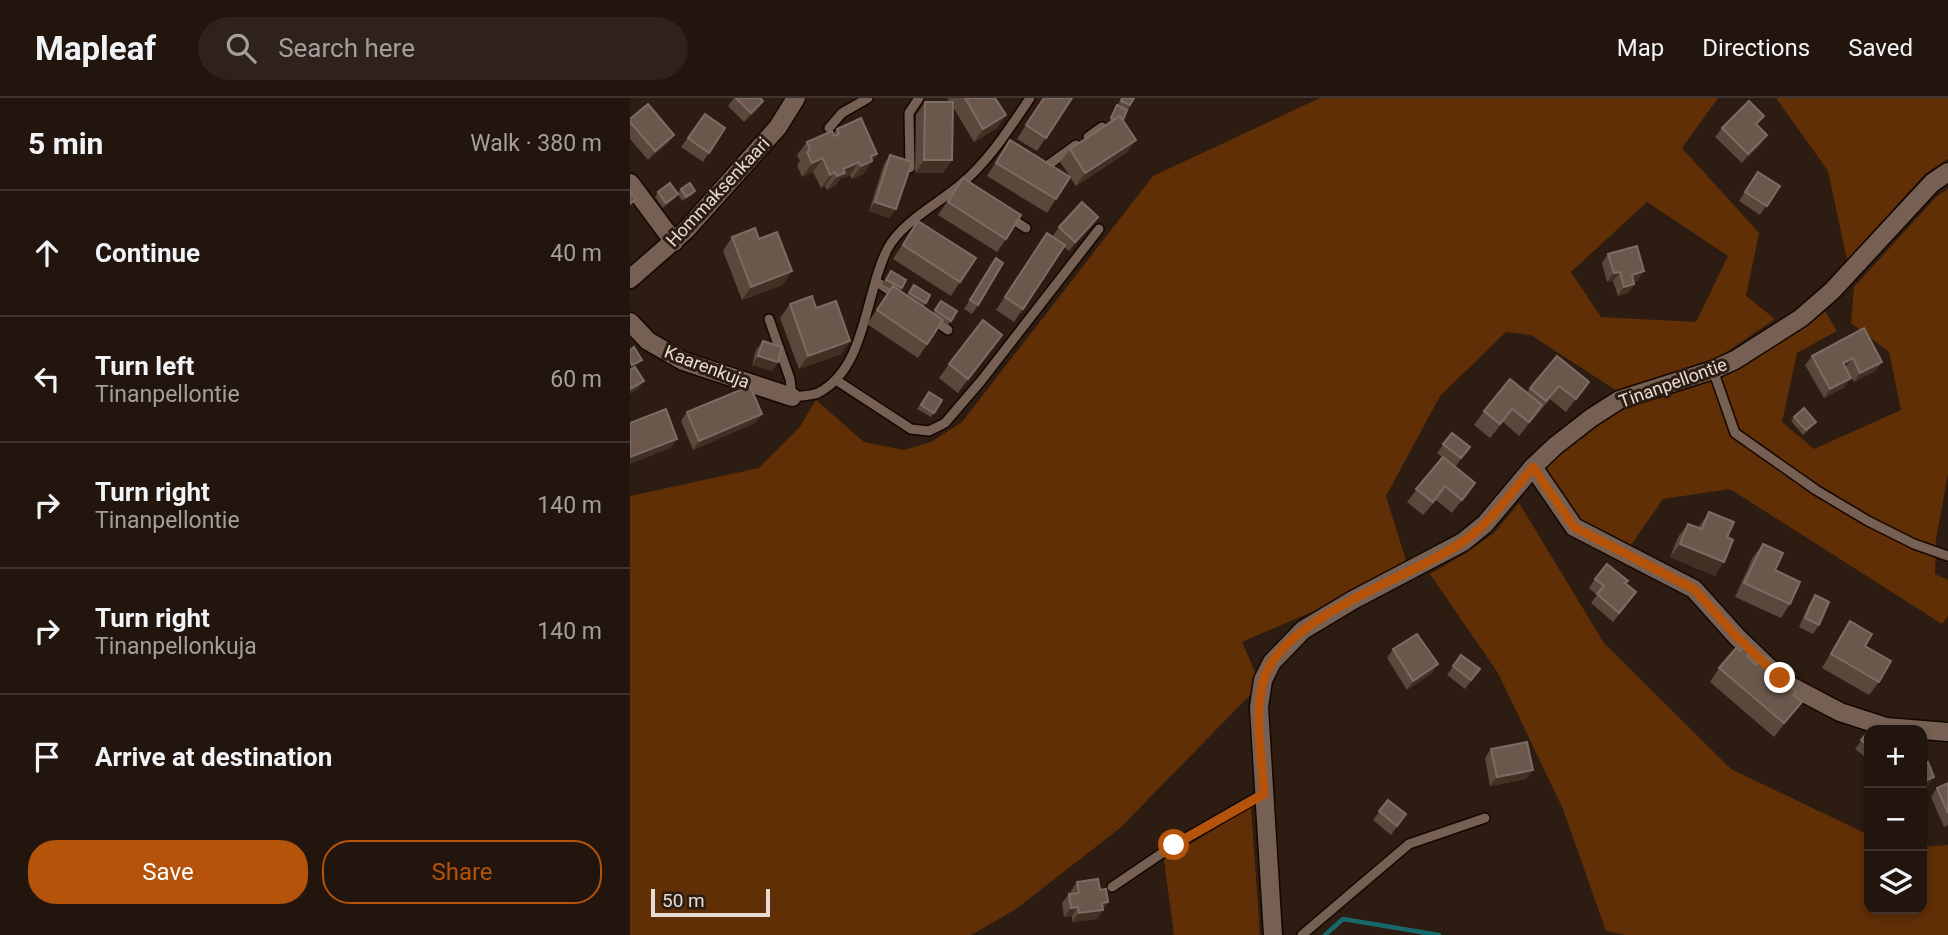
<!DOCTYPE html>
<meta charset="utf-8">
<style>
:root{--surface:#22150d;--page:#2e221b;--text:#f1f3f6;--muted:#a29f9d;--line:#3f342e;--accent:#b45309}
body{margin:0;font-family:Roboto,sans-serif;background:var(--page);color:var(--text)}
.controls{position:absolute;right:21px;bottom:21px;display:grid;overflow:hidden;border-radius:14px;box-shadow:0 4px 10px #0003}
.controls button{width:63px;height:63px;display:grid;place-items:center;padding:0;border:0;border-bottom:2px solid var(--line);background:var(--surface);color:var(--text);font:35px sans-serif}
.scale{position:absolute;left:21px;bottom:18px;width:119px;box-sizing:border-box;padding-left:7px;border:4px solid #e7dbd4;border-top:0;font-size:19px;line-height:24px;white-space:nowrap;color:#e7dbd4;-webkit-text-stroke:5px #2d1c11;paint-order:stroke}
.stop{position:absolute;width:21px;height:21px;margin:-16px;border:5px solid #b45309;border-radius:50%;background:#fff}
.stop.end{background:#b45309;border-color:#fff;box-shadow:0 2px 7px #0008}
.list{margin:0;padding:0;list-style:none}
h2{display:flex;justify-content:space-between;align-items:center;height:91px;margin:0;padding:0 28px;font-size:30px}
h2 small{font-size:23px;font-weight:400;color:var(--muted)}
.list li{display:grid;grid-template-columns:46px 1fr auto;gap:21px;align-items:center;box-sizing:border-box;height:126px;padding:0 28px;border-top:2px solid var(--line)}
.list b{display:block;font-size:26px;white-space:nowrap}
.list p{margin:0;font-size:23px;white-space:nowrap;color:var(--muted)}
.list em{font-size:23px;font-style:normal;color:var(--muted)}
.actions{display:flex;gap:14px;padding:21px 28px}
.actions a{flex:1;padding:16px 0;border:2px solid var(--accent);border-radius:28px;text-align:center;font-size:24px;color:var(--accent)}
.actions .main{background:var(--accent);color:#fff}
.icon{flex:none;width:38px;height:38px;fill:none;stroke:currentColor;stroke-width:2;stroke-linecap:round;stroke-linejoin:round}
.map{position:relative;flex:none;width:1318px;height:837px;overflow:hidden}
header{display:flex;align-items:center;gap:42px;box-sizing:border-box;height:98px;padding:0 35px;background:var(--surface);border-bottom:2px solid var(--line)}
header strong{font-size:33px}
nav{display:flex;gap:38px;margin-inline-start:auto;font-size:24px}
.search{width:490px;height:63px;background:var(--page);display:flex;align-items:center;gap:18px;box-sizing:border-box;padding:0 24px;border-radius:38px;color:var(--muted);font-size:26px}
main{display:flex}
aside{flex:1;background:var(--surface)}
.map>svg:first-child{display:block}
</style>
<header>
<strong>Mapleaf</strong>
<div class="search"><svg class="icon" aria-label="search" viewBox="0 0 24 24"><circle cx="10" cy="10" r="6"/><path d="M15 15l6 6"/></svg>Search here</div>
<nav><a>Map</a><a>Directions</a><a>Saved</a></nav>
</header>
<main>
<aside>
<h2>5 min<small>Walk · 380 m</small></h2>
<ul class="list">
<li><svg class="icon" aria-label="ahead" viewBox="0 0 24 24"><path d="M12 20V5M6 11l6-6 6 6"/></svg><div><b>Continue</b></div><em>40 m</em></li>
<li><svg class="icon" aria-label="left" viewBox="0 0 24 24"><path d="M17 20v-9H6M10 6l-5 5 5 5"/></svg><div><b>Turn left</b><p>Tinanpellontie</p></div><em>60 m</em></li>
<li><svg class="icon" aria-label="right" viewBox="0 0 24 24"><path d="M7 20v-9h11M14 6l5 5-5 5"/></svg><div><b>Turn right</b><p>Tinanpellontie</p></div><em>140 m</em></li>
<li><svg class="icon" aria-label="right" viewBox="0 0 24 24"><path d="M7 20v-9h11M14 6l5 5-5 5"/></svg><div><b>Turn right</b><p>Tinanpellonkuja</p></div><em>140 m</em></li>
<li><svg class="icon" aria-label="arrive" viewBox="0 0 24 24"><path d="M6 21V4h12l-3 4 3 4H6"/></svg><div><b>Arrive at destination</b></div></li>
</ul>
<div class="actions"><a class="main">Save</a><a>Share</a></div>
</aside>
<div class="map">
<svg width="1318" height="837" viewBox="0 0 1318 837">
<rect width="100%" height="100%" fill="#2d1c11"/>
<!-- green -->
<g fill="#612f06" fill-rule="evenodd">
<path d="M690,0H1088L1052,50L1129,135L1116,198L1145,221L1083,263L987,293L901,237L876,234L810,298L756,398L779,472L612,544L626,576L625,592L490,730L386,811L341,837H0V398L129,370L169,330L186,302L234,344L274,352L301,344L332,324L523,78ZM1017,104L1098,158L1066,224L971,219L941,174Z"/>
<polygon points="1146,0 1318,0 1318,61 1296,75 1217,162 1198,73"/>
<polygon points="1318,91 1318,376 1306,441 1305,476 1318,482 1318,518 1312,526 1100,391 1033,401 999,450 951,422 915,372 940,347 993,311 1107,270 1151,245 1193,210 1207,233 1167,255 1152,324 1184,351 1271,312 1259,254 1221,225 1224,189 1306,99"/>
<polygon points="889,405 974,545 1101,671 1239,737 1239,811 1292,811 1292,749 1318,747 1318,837 996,837 976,833 933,711 868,575 800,476 836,455 864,435"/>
<polygon points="621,709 630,837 544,837 534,762"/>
</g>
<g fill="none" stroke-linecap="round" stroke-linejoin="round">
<!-- stream -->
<polyline stroke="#17686b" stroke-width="4.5" points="695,837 713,821 809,837"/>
<defs>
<g id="lane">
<polyline points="199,30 212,15 238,0"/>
<polyline points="458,39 472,29"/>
<polyline points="411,68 414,70 446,47"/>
<polyline points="280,70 279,15 289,0"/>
<polyline points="379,119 396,130"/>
<polyline points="247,184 269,199"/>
<polyline points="301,220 318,232"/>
<path d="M139,221L160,281L162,299C170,298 180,298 188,295C237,270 235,193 258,150C272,124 308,106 330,87C359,63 379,31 400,0"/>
<polyline points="1083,272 1105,335 1186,392 1238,423 1284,446 1318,458"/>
<polyline points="206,282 281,331 299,333 315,325 351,283 469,131"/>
<polyline points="482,789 544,747 633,696"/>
<polyline points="672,837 779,746 855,720"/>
</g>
<g id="street">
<polyline points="0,85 44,144"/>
<polyline points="0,181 56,132 148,29 166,0"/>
<polyline points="0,224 18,243 53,263 162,299"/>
<polyline points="903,369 944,429 1064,491 1107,539 1155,585 1210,614 1256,629 1318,634"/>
<polyline points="643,837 629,609 633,582 642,564 673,532 723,502 833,444 855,426 903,369 925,348 961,320 989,302 1083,272 1105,262 1171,220 1202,193 1302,85 1318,74"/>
</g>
</defs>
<!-- lane casing -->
<use href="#lane" stroke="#150601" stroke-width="12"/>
<!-- street casing -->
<use href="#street" stroke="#150601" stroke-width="21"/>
<!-- lane -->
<use href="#lane" stroke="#756053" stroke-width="9"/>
<!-- street -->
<use href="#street" stroke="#756053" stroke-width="18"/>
</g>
<!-- wall -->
<g fill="#5b483c">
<polygon points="104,0 130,0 133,3 127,12 114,24 98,8"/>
<polygon points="317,0 365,0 367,30 344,44 323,9 322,62 313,75 285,75 286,17 295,4 320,4"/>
<polygon points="413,0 442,0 407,53 387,41"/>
<polygon points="492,0 504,0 493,22 506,42 496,55 446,88 440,79 417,115 357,78 380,42 440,78 430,64 440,51 479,25 484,12"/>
<polygon points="75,16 95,30 73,64 51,49"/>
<polygon points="0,21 44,37 37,46 18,62 0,41"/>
<polygon points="1128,27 1131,46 1112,65 1085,39 1092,30"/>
<polygon points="207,31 247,56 233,76 222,81 220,77 210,81 205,88 197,92 195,88 191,90 183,74 172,79 167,67 170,63 167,57 177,44 203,36"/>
<polygon points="260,57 260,120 239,113 254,66"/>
<polygon points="1128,74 1150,88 1130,117 1109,103"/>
<polygon points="333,80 376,141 367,154 308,117"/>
<polygon points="51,91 65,93 62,97 52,103 48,96 45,100 33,110 25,99 28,94 48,95"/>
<polygon points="288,123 330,184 321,198 263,161"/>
<polygon points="462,128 439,153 434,149 384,224 366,212 408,149 428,142 423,138 429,129"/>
<polygon points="102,139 129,141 162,173 152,187 112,202 93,153"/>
<polygon points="978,156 1008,182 1004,184 1004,186 998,195 988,198 983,183 977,184 972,165"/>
<polygon points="366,160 348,207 342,216 334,211"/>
<polygon points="261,173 276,182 270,193 277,198 284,187 300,197 293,209 303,215 311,203 327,213 318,227 312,224 288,260 237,226 261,191 252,186"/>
<polygon points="160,206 186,210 220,243 211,256 169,271 150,220"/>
<polygon points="1234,230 1252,264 1245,273 1224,284 1216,270 1215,289 1194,300 1175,267 1182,258"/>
<polygon points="372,237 328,295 309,280 319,266"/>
<polygon points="133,243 148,264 142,273 122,267 126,252"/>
<polygon points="959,284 936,314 920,301 889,338 873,324 860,340 844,327 854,313 897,295 900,290"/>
<polygon points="299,294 312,302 301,319 287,311"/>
<polygon points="57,314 132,316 125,325 63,352 51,323"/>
<polygon points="1164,319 1183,328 1173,337 1161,323"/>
<polygon points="822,335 840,349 825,369 845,385 822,415 806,402 793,417 777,404 812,359 807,355"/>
<polygon points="1079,414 1097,439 1085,478 1040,459 1048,439 1058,426 1068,430"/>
<polygon points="1133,446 1160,506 1151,520 1105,499 1123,459"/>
<polygon points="965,481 996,485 1000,503 983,524 961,505 967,497 959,490"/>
<polygon points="1185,497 1189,527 1183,536 1169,529 1179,506"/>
<polygon points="1220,523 1235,548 1249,584 1239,597 1192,570 1211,537"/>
<polygon points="763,551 808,566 802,575 777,592 757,560"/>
<polygon points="831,557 850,571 835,591 817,577"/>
<polygon points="1117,559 1126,567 1147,569 1141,578 1172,604 1162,617 1144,639 1080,584 1089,570"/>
<polygon points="1240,631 1239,632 1239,662 1225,651"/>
<polygon points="861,651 896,681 860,688 855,660"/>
<polygon points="1318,685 1318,727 1314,729 1301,699 1307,690"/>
<polygon points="758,702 776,716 761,737 743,722"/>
<polygon points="447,784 470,792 478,804 467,821 442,824 442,818 434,819 432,805 439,796 441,796 441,793"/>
</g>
<!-- shaded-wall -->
<g fill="#423024">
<polygon points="133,3 127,12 114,24 121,15"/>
<polygon points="376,17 367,30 344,44 353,31"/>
<polygon points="44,37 37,46 18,62 25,53"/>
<polygon points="1137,37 1131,46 1112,65 1118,56"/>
<polygon points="506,42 496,55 446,88 455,75"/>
<polygon points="247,56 233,76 222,81 231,68 241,58"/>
<polygon points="193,60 183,74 172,79 182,65"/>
<polygon points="294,62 322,62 313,75 285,75"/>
<polygon points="229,64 220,77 210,81 205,88 197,92 213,71"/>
<polygon points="205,74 195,88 191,90 200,77"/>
<polygon points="65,93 62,97 52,103 56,99"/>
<polygon points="48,96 45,100 33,110 36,105"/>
<polygon points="245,104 266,111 260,120 239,113"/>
<polygon points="468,119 462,128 439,153 445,144"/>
<polygon points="162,173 152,187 112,202 121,189"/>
<polygon points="1014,173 1008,182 995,186 1002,177"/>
<polygon points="990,174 983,183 977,184 984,175"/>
<polygon points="1004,186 998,195 988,198 994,189"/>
<polygon points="372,237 363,250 328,295 338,281"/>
<polygon points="220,243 211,256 169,271 178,258"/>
<polygon points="128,258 148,264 142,273 122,267"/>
<polygon points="1223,260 1216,269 1207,274 1213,265"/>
<polygon points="12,262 8,266 0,271 2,267"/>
<polygon points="1252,264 1245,273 1224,284 1230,275"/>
<polygon points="1221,280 1215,289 1194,300 1200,291"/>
<polygon points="14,283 7,292 0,296 0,291"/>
<polygon points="912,307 903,321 889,338 899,324"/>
<polygon points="132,316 125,325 63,352 69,343"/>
<polygon points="47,341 41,350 0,366 0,359"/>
<polygon points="845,385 836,398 822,415 832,402"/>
<polygon points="1050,446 1094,464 1085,478 1040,459"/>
<polygon points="808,566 802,575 777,592 783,583"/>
<polygon points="1172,604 1162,617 1144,639 1154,625"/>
<polygon points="903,672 896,681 860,688 867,679"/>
<polygon points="1304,679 1298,688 1292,690 1292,684"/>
<polygon points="478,804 467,821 442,824 449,815 472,805"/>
<polygon points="448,809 442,818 434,819 441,810"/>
</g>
<!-- building -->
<g fill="#6a584d" stroke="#7d6c62" stroke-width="2">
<polygon points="106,0 130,0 133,3 121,15"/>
<polygon points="335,0 365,0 376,17 353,31"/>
<polygon points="414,0 442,0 416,40 396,27"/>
<polygon points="492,0 504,0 500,7 491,3"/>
<polygon points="1119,3 1134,18 1126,26 1137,37 1118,56 1092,30"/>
<polygon points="295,4 323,4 322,62 294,62"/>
<polygon points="18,6 44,37 25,53 0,24 0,21"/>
<polygon points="487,7 497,12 493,22 490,18 484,22 481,20"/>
<polygon points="75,16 95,30 79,55 58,40"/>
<polygon points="490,18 506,42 455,75 440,51"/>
<polygon points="231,20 247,56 241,58 242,63 231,68 229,64 213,71 215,75 207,78 205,74 200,77 193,60 182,65 177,54 180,52 177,44 202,33 204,38 209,36 207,31"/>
<polygon points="380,42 440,79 426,101 366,65"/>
<polygon points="260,57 282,64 266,111 245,104"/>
<polygon points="1128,74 1150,88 1137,108 1115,94"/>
<polygon points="333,80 391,117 376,141 318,104"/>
<polygon points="40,85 48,96 36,105 28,94"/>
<polygon points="60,85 65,93 56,99 51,91"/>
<polygon points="0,93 6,101 0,106"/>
<polygon points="452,104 468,119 445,144 429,129"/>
<polygon points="288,123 346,160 330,184 273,147"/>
<polygon points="125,130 129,141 147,134 162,173 121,189 102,139"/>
<polygon points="417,135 435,147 393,211 375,199"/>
<polygon points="1007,148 1014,173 1002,177 1004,186 994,189 990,174 984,175 978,156"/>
<polygon points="366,160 373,165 348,207 340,202"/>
<polygon points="261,173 276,182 272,190 256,182"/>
<polygon points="284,187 300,197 296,205 279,195"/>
<polygon points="263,188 313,222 297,246 247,212"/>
<polygon points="182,198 186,210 206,203 220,243 178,258 160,206"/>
<polygon points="311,203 327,213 321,223 305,212"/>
<polygon points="353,222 372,237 338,281 319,266"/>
<polygon points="1234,230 1252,264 1230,275 1223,260 1213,265 1221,280 1200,291 1182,258"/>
<polygon points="133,243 152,249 148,264 128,258"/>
<polygon points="4,249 12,262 2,267 0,263 0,252"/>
<polygon points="927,258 959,284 946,301 929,288 916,303 900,290"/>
<polygon points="5,269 14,283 0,291 0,272"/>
<polygon points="880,281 912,307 899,324 882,311 870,326 854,313"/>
<polygon points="120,288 132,316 69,343 57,314"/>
<polygon points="299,294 312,302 304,315 291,307"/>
<polygon points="1174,310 1186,324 1176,332 1164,319"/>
<polygon points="36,311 47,341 0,359 0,325"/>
<polygon points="822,335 840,349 831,360 813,346"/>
<polygon points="813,359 845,385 832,402 815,388 803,404 786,391"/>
<polygon points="1079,414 1104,424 1097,439 1103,442 1094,464 1050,446 1058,426 1072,431"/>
<polygon points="1133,446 1153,455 1145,472 1170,484 1160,506 1114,485"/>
<polygon points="977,466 998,483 995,485 1006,494 989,515 967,496 974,488 965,481"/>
<polygon points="1185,497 1199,504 1189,527 1175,520"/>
<polygon points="1220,523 1242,536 1235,548 1261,563 1249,584 1201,556"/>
<polygon points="787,536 808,566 783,583 763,551"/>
<polygon points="1114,548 1120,554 1117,558 1126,567 1134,558 1147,569 1140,577 1155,590 1159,587 1166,593 1163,597 1172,604 1154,625 1089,570 1106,550 1110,553"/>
<polygon points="831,557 850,571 841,582 823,568"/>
<polygon points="1240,631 1242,632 1239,632 1239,648 1231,642"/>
<polygon points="897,644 903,672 867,679 861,651"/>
<polygon points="1298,664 1304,679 1292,684 1292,666"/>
<polygon points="1318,685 1318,715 1307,690"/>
<polygon points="758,702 776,716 767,728 749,713"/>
<polygon points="468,781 470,792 476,791 478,804 472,805 473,812 449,815 448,809 441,810 439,796 449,795 447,784"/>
</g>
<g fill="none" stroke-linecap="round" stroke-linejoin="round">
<!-- route -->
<path stroke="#b45309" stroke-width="9" d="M544,747L634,696C632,660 624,619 633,584C650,518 783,480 834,443C861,424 882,394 903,369L944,429L1064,491L1107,539L1150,580"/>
</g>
<g text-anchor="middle" stroke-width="6" stroke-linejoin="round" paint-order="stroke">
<!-- street labels -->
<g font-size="18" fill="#e7dbd4" stroke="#2d1c11">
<text transform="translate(88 94) rotate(-47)" y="6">Hommaksenkaari</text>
<text transform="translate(77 269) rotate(21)" y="6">Kaarenkuja</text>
<text transform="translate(1043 285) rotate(-20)" y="6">Tinanpellontie</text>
</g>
</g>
</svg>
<div class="controls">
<button>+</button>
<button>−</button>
<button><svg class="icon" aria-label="layers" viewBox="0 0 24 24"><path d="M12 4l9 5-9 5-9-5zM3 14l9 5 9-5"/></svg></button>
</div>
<div class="scale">50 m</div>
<div class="stop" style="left:544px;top:747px"></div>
<div class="stop end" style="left:1150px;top:580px"></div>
</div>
</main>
